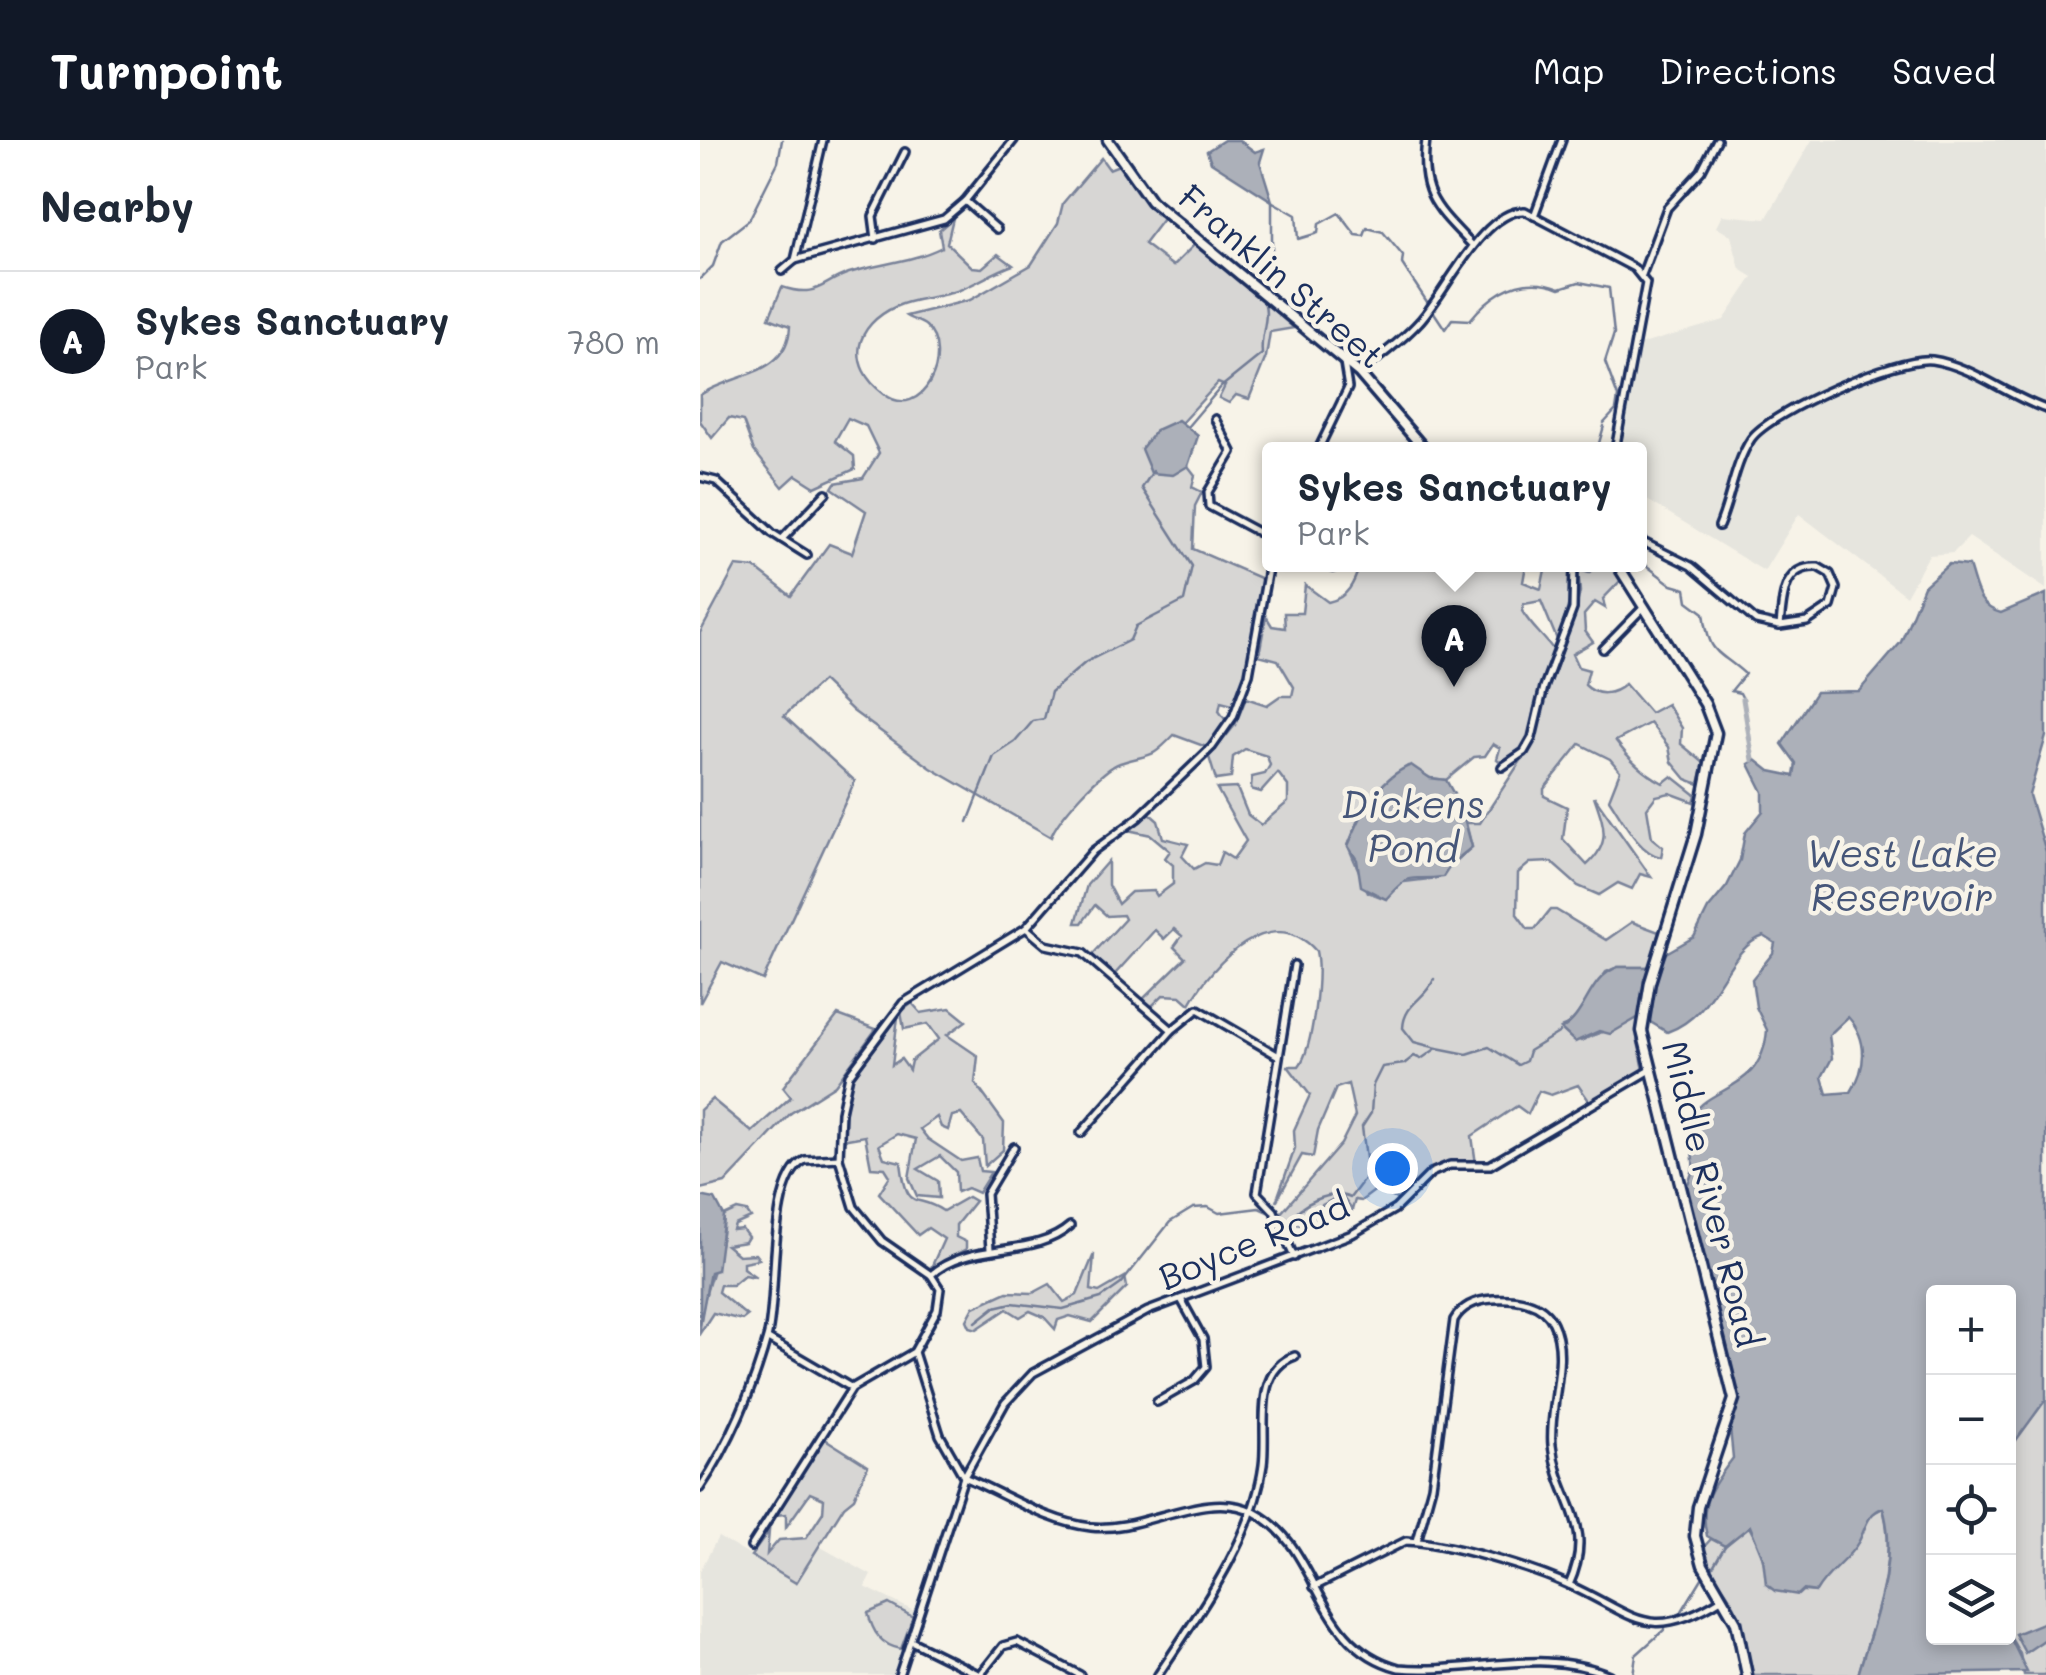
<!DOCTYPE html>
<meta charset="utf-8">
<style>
:root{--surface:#fff;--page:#f2f2f3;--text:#1f2937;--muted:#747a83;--line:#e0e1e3;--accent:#111827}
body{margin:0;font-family:Mali,sans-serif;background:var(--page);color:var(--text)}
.controls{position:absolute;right:30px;bottom:30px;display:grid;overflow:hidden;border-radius:10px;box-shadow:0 5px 15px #0003}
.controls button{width:90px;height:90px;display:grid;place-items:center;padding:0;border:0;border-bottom:2px solid var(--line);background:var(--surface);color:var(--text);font:50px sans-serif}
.you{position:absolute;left:692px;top:1028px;width:35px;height:35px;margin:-25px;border:8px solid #fff;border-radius:50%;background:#1a73e8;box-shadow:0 0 0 15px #1a73e833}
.badge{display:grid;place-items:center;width:65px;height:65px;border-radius:50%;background:var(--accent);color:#fff;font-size:32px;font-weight:700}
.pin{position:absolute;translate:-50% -82px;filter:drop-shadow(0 2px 5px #0008)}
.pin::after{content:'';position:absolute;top:52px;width:35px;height:30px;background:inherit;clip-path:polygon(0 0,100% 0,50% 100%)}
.popup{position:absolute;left:562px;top:302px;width:385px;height:130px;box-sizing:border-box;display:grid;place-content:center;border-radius:10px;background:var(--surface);filter:drop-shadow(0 2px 8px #0005);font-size:32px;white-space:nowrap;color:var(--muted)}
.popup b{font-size:38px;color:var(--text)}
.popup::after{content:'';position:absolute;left:50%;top:100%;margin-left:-20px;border:20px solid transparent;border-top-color:var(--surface)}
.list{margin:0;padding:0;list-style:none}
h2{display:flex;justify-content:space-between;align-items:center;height:130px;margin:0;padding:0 40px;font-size:42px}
h2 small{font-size:32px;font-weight:400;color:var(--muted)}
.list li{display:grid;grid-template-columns:65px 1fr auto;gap:30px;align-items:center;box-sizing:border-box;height:140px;padding:0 40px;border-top:2px solid var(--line)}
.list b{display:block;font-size:38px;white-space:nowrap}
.list p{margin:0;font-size:32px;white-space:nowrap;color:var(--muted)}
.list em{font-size:32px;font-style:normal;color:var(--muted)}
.icon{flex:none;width:55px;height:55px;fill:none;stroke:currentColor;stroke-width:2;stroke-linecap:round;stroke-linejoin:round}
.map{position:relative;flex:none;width:1346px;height:1535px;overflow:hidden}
header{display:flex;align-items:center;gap:60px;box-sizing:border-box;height:140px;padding:0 50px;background:var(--accent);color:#fff}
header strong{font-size:48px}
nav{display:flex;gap:55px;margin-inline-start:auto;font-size:35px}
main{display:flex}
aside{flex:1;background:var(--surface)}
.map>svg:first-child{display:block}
</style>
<header>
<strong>Turnpoint</strong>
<nav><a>Map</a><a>Directions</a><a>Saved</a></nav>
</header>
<main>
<aside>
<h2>Nearby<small></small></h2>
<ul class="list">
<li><span class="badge">A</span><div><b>Sykes Sanctuary</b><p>Park</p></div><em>780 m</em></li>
</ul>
</aside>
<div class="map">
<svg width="1346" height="1535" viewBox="0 0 1346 1535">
<rect width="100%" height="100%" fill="#f7f3e8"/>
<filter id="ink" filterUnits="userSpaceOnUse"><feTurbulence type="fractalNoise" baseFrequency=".01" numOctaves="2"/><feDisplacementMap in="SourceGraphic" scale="20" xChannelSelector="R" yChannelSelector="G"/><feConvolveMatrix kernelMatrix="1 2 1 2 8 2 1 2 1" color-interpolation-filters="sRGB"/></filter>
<g filter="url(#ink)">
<!-- built -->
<g fill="#e6e5de">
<polygon points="1112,0 1346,0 1346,449 1269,397 1253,413 1229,415 1206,456 1099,374 1064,431 939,355 939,310 919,310 939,205 1024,180 1053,137 1040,129 1031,96 1016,87 1022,75 1066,79"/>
<polygon points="18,1397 96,1442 119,1406 171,1435 165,1447 216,1472 194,1535 0,1535 0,1431"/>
</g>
<!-- green -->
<g fill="#d7d6d4" stroke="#798299" stroke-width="2.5">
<path d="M401,18L409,29L419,25L463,79L444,104L473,126L496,103L594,188L570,192L566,217L549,259L536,255L529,263L519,258L525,246L518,243L482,282L456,290L482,328L488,326L495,335L492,347L502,352L495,366L493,409L562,439L554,506L536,566L521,562L519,571L527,582L509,608L474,595C448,622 452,612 420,623C402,629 357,679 351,697L231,628L153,571L122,541L84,576L155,641L63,840L22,822L0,863V493L36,426L55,428L91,456L129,404L152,413L166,371L132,348L135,343L163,338L179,313L166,286L148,278L135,301L154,316L155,329L115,347L96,335L83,347L54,311L43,281L29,278L12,298L0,281V255C33,233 88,236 90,186L69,178L82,147C118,159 121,142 149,133C181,123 212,122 242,107L239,90L253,78L247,103L272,127L282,128L298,114L313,125C293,132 276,144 257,151C238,158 214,158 197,166C154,185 145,225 184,254C222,284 255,213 226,186C220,181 212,180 206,176L270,160L331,125L358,83L363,63Z"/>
<path d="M660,425H826L823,442L841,449L846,425H870L872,452L858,502L841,461L824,464L822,471C832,488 844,496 855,512L834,568L829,598L822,612L803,624L797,619L800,608L793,604L785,616L774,617L746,640L730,638L708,626C678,644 660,672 648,706L668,752L686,759L696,743L737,738L772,707L766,683H780L826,613L874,477L880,452L878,429L889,433L895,425H911L921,440L903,459L905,468L895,462L884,475L885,491L893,502L872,514L878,527L889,530L885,545C897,557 913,555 925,544L950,573L967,564L982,588L981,604L1004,623L999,644L986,639L972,622L969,607L950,583L916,601C930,620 943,632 963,643L972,636L996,655L994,662L970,653L956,656L947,668L952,698L963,707L961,717C938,713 922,678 909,659L920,631L910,619L880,604L844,649V656L867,667L863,699L887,725C912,703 904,685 894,656L951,737L940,734L932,749L918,743L899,755L878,746L851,722L830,723L818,733L817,774L828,789H835L850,770H856L906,800L932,782L959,792L950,827H918L906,832L871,884L863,887L881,901C902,889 916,891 939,877L937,897L944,930L890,962L878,945L851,955L839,951L828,974L817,966L772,996L776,1024C736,1016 726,1037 700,1061L677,1049L661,1061L655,1060L652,1070L641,1055L622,1065L628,1082L610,1086L594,1084L587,1090L580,1074L641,1004L655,976L648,944L636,948L618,990L613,1017L602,1015L576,1062L595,1008L594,990L610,955L588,926H599C613,908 621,835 616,811C572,761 513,822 490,864L481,856L463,855L450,868L442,860L485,818L474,807L482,796L474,789L464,799L455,790L415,834L392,815L425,779L423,775L407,776L395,765L382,783H376L387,745L408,721V745L418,764L431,752L454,751L457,756L473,744V725L465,718L470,711L451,695L428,690L449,673L458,681L463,698L488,704L482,716L494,729L505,723L517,725L522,712L533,719L546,701L517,649L537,648L548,675L561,685L588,662V646L578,633L561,652L551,649L552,637L565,634L570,625L567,616L545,609L533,617L531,638L516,640L509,617L535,585L546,558L567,565L580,556H592L594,547L578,520L559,515L566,476L572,486L585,488L584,473H602L605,445L628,462C648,458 654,443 660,425Z"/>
<path d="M212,863L221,873L250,868L266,881L247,895L278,916L275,943L304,983L303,1010L285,1026L283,1000L261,974L252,976L248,990L241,987L237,977L220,989L228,999L261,1021L277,1018L280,1031L291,1032L278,1053L267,1048L257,1052L256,1032L240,1016L218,1029L238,1041L239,1058L217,1056L209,1038L216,999L197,994L179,1005L184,1018L201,1022C207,1074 215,1052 243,1071L268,1057L275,1061L256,1085V1097L266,1102V1109L231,1128L244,1099L228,1088L218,1095L179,1053L190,1036L185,1028L171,1027L165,996L142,1000L149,943L198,877L192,925L201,919L209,930L211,921L239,899L228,884L204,889L201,872Z"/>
<polygon points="138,875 176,889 135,945 91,973 25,1043 0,1049 0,970 12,959 52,992 91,957 83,947"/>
<path d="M37,1070L47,1072L51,1078L35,1085L33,1090L42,1089L48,1097L45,1102L26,1105L38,1115L55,1114L59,1119L43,1122V1128L56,1137L44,1135L32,1145H20L18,1152L47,1176L42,1180L13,1173L0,1193C0,1152 23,1116 24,1076Z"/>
<polygon points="394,1114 391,1150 399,1152 425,1137 427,1147 392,1182 370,1176 358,1180 355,1189 344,1177 330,1171 320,1177 307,1169 277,1189 270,1187 267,1180 274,1167 307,1152 333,1153 350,1144 364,1162 377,1155"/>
<polygon points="1346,1259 1346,1535 1324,1535 1320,1514 1309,1495 1308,1310"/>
<polygon points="122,1297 168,1326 154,1358 144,1366 96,1443 51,1416 69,1391 67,1414 79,1400 106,1398 123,1372 124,1359 110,1353 86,1387 86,1374 74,1375"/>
<path d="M1183,1368C1198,1423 1174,1479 1158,1535H1051C1048,1508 1044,1481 1030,1458C1020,1441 1007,1429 1001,1410L1011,1399L1025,1406L1048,1385L1060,1407L1070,1448L1115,1452L1128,1431L1153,1409L1170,1375Z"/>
<path d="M189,1464L213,1477L201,1509C181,1505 173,1493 168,1473Z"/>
</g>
<!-- water -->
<g fill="#acb0b9" stroke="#727c95" stroke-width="2.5" fill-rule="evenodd">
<polygon points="524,0 539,0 555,12 564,9 560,22 572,61 511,22 507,11"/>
<polygon points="478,280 498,296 488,326 473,335 451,333 441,309 456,290"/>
<path d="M1249,424L1269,426C1276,445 1276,466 1301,473L1346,454V596L1329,655L1346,712V1259L1309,1310L1308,1152H1234V1498L1309,1495L1327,1532L1158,1535C1174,1480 1199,1422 1183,1368C1167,1373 1166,1388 1159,1401C1148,1421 1129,1430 1116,1452L1103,1450L1098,1455L1075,1451L1066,1444L1063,1418L1050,1386L1025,1406L1007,1396C998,1363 1014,1343 1033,1318L1030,1288L1038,1251L1017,1190L985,1051C988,1044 992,1035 993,1028C995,1017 987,998 991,982C1000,944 1062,957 1067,890L1056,867L1052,839L1073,813L1075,803L1064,796C1025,808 1019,874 967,892L947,880L949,856L966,813L994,797L1008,769L1027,746L1040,720L1045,693L1063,671V652L1049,624L1056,620L1070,631L1094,636L1096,623L1082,604L1116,552L1159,551L1201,502L1224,446ZM1148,877C1169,900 1166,928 1151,952L1127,954L1122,937L1132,918L1129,895Z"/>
<path d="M711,625L730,638L746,640L761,667L772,707L752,723L743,737C705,742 713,729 686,759L661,746L657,720L648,706C661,674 677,639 711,625Z"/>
<path d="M918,827H950L939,877L910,894L899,891L875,902L861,889C886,877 888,837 918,827Z"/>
<polygon points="0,1056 15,1059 24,1076 17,1130 10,1132 0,1185"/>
<polygon points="1342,1483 1346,1485 1344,1500 1325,1513 1315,1494"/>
</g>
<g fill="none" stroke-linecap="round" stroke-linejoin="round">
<!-- stream -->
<g stroke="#727c95" stroke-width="2.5">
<path d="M573,62L596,75L598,99L618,93L619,84L639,73L656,95L664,96L667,88L683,92L703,116L702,124L745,189L752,179L770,180C795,149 824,134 860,148L879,142L909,148L914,194L905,222L918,257L916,270L904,283"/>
<polyline points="0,139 13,126 22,101 49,80 78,22 82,0"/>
<polyline points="561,147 572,119 572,61"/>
<path d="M488,286L521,247L562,214C559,192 573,176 561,155"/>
<polyline points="897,310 904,286"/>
<path d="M939,420L972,445L986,449L988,461L1004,473C1010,517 1016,508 1045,534L1031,551L1040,553L1043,559"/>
<polyline points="268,682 294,616 315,602 333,581 344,579 351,552 386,522 430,500 436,486 484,461 492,426 442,348 453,331"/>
<path d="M734,839C726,859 704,863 703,888L714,902L737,908"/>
<path d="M276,1182L295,1167L312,1163L363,1169L401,1158L421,1144L470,1082L493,1068L508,1067L519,1073L559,1068L588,1081C600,1065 630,1048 650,1058L668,1034L662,987L671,973L673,945L682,927L704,924L714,916L721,919L737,908L767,914L789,907L818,925L826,921L829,911L860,892"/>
<polyline points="1011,1430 1025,1406"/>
<polyline points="979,1476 1004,1435"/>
<polyline points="933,1535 936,1515 965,1489"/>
</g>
<!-- canal -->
<polyline stroke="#acb0b9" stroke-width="5" points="1043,559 1053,620"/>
<defs>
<g id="minor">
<path d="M726,0C719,55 737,68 773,106"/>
<polyline points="265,61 297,89"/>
<polyline points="834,76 862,0"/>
<polyline points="176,99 173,76 205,12"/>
<polyline points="95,120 244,79 265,61 314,0"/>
<polyline points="82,131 95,120 123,0"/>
<polyline points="942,135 967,68 1001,31 1017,0"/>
<path d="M659,233C679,217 702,201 719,182C745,155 783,69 825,71L934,128L946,143L915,310"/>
<polyline points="515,279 532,312 508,352 509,366 569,398"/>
<polyline points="618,310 648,248 644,223"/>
<polyline points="0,337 16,341 72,393 107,415"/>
<path d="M1019,386C1031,358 1034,325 1051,299C1069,272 1200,215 1232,220C1272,226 1308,256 1346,269"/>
<polyline points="82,399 126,353"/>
<polyline points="939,400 991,426 1056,481 1079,486"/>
<polyline points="625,424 633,428"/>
<path d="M1118,427L1130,434L1136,448L1131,466L1107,482L1080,486C1083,459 1082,425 1118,427Z"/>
<polyline points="903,509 943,468"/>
<polyline points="802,627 824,612 832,598 844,547 873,469 874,424"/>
<polyline points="326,788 346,805 383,813 472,890 498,869 577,915"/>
<polyline points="381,993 472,890"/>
<polyline points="290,1109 286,1054 314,1007"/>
<polyline points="594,1117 574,1071 557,1053 594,825"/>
<path d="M231,1135C269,1100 333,1119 370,1086"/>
<polyline points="68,1199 152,1248"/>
<polyline points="457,1262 494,1241 506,1227 503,1199 481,1159"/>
<path d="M0,1348C29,1305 54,1247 67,1198C79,1157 66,1040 105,1020L139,1018"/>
<path d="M717,1401L732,1346L754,1180C762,1166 777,1160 793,1159C815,1158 842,1160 853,1183C870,1217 848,1268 852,1305C858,1363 897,1383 869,1445"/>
<polyline points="51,1407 152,1248 214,1212"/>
<path d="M614,1447L706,1401C745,1402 832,1428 869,1445C936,1475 948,1505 1023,1458"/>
<polyline points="211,1501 280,1535"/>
<polyline points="199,1535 264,1337 240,1295 214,1212 237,1170 240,1149 231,1135 182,1101 154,1067 139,1018 141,972 149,935 203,863 326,788 393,711 438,678 512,607 533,577 549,534 569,423"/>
<polyline points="280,1535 303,1506 317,1502 380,1535"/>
<path d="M458,1535C499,1473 553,1400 563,1325C568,1289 552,1230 595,1216"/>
<path d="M909,1535C843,1506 767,1535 699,1528C612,1505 623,1408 554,1372C505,1347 443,1393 391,1387C347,1382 305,1354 264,1337L305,1263L333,1233L448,1171L652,1094L695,1069L731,1033L750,1025H790L949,931"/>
</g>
<g id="major">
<polyline points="408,0 451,61 659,233 725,310"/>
<polyline points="917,424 1005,564 1016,593 996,694 950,842 942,891 1034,1259 998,1367 995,1396 1003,1425 1036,1482 1047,1535"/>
</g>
</defs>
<!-- minor casing -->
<use href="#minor" stroke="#1b2f5e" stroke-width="12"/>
<!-- major casing -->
<use href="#major" stroke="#1b2f5e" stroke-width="15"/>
<!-- minor -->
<use href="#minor" stroke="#f7f3e8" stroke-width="5"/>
<!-- major -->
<use href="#major" stroke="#f7f3e8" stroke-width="8"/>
</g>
</g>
<g text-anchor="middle" stroke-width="9" stroke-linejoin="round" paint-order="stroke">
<!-- street labels -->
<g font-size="35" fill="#1b2f5e" stroke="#f7f3e8">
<text transform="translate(581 137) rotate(41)" y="12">Franklin Street</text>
<text transform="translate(1011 1054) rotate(76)" y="12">Middle River Road</text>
<text transform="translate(554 1102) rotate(-22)" y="12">Boyce Road</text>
</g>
<!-- water labels -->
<g font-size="38" font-style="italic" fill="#465679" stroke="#f7f3e8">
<text x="713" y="678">Dickens<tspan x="713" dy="44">Pond</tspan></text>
<text x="1202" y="727">West Lake<tspan x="1202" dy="44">Reservoir</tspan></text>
</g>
</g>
</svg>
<div class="controls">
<button>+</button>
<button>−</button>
<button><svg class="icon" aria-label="locate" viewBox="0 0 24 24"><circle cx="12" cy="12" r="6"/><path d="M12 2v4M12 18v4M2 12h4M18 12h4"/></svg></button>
<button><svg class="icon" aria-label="layers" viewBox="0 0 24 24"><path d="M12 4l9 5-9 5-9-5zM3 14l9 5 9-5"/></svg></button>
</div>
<div class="you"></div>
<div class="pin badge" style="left:754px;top:547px">A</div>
<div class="popup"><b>Sykes Sanctuary</b>Park</div>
</div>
</main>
